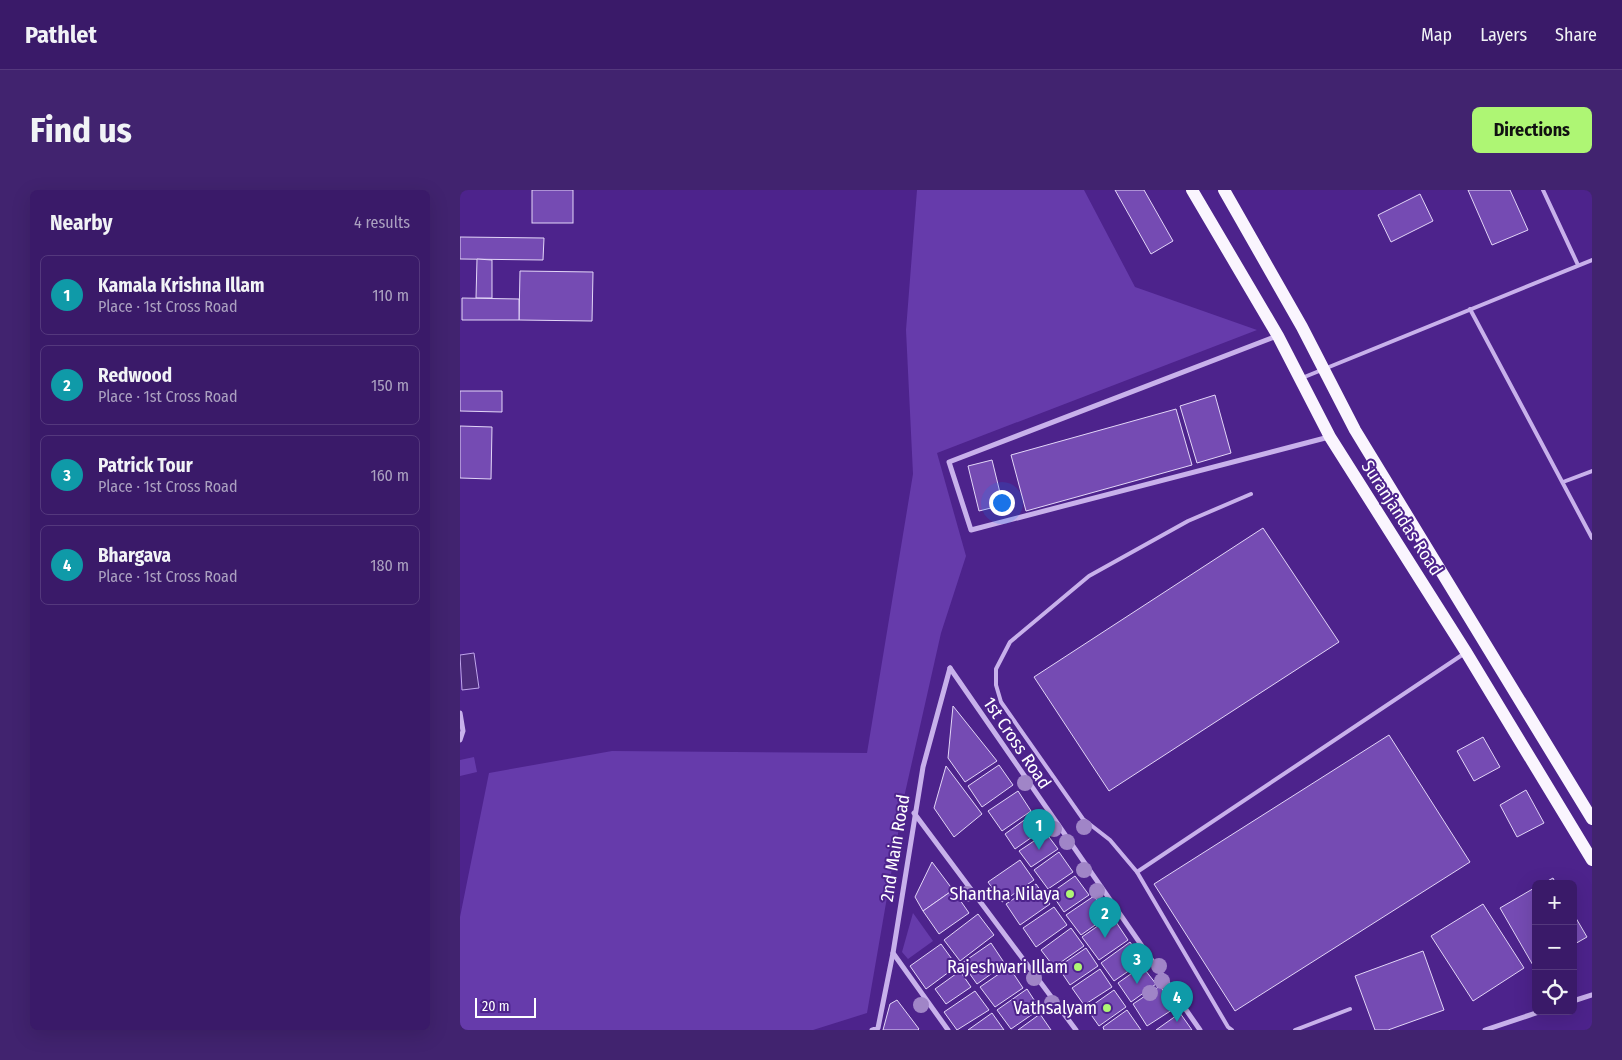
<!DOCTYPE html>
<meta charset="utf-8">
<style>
:root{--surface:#3a1a69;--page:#41236f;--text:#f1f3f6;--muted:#aba1c0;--line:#54387d;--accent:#aef674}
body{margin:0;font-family:"Fira Sans Condensed",sans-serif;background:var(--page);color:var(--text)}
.controls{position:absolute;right:15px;bottom:15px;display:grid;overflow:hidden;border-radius:8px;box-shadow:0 5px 20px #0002}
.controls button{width:45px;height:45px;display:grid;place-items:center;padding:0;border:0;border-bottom:1px solid var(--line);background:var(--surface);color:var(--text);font:25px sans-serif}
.scale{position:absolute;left:15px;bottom:12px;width:61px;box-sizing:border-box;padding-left:5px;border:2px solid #fff;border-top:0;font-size:14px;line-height:18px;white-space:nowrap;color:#fff;-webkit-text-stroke:4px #4d238c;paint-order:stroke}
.you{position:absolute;left:541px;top:312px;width:18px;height:18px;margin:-12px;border:4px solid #fff;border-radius:50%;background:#1a73e8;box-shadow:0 0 0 8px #1a73e833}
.badge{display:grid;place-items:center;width:32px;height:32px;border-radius:50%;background:var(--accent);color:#fff;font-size:16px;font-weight:700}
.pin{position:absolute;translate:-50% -41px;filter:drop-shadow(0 1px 2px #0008)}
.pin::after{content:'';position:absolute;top:26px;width:18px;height:15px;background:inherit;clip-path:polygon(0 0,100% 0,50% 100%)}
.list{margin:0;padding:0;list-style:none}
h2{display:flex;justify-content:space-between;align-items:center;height:65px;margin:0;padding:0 20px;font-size:21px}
h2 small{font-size:16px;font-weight:400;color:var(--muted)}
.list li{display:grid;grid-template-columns:32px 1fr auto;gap:15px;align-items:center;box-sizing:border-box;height:80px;margin:0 10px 10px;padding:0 10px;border:1px solid var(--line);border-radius:8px}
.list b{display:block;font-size:19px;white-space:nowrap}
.list p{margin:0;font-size:16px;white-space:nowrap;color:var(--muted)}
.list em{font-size:16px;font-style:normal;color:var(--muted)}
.icon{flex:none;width:28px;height:28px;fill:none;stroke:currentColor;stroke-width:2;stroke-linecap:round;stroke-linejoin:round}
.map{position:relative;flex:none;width:1132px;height:840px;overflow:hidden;border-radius:8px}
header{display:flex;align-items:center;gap:30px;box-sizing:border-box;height:70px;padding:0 25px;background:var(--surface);border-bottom:1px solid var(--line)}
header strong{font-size:24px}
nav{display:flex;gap:28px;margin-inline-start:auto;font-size:18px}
.intro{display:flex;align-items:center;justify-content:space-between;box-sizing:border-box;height:120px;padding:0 30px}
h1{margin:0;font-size:35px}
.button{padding:12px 22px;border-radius:8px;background:var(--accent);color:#111;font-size:18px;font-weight:700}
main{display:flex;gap:30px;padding:0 30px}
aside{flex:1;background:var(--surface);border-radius:8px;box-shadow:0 5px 20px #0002}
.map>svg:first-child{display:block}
</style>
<header>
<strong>Pathlet</strong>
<nav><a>Map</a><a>Layers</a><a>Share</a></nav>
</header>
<div class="intro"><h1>Find us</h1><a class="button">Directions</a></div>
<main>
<aside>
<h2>Nearby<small>4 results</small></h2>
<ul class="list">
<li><span class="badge" style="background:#0f9aa8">1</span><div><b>Kamala Krishna Illam</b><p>Place · 1st Cross Road</p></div><em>110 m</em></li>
<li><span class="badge" style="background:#0f9aa8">2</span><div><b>Redwood</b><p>Place · 1st Cross Road</p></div><em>150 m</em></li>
<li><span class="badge" style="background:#0f9aa8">3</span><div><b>Patrick Tour</b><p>Place · 1st Cross Road</p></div><em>160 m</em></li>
<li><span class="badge" style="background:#0f9aa8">4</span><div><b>Bhargava</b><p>Place · 1st Cross Road</p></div><em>180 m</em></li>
</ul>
</aside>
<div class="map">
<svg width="1132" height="840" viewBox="0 0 1132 840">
<rect width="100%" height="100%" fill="#4d238c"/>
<!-- green -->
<g fill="#663bab">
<polygon points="457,0 624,0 675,97 797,140 477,263 506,366 481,443 445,603 407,823 353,840 0,840 0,727 29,583 152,561 407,563 453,284 446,140"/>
<polygon points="14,567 17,582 0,586 0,570"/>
<polygon points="453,723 473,751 448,769 442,762"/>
</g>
<!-- water -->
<polygon fill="#4d2c7c" stroke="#c0a5ec" points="14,463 19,498 2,500 0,465"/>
<!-- building -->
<g fill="#754bb3" stroke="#e3d6f8">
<rect x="72" y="0" width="41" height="33"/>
<polygon points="655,0 684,0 713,51 691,64"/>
<polygon points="1008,0 1050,0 1068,40 1032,55"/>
<polygon points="960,4 973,31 931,52 918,25"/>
<polygon points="0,47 84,48 83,70 0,69"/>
<polygon points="17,69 32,70 32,108 16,108"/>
<polygon points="60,81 133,82 132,131 59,130"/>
<polygon points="2,108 59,109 59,130 2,130"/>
<polygon points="0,201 42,201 42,222 0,221"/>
<polygon points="755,205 771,263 737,273 720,216"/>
<polygon points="716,219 732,275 566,321 551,265"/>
<polygon points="0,236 32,237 31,289 0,288"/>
<polygon points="532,270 543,315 519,321 508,276"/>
<polygon points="803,338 879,452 649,601 574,487"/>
<polygon points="493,516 537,571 505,592 488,568"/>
<polygon points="929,545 1010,672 775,821 694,694"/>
<polygon points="1023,547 1040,577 1014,591 997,561"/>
<polygon points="539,575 553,595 522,617 508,596"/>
<polygon points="486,576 522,624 494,647 474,618"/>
<polygon points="1066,600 1084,633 1057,647 1040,615"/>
<polygon points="558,601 571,621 542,641 528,621"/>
<polygon points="574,623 585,638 555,659 545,644"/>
<polygon points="586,643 598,659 571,677 559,661"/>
<polygon points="599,662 613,682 588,699 574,680"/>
<polygon points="560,670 574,690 542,712 528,692"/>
<polygon points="472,672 493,700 463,721 455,707"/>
<polygon points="615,686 629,705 604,722 591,703"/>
<polygon points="1093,688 1096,694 1082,694"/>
<polygon points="576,694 590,714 560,735 546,714"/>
<polygon points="1076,697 1076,776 1074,777 1040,718"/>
<polygon points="493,700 509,723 479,744 463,721"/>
<polygon points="634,706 648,726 621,745 606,725"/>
<polygon points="1023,714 1064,778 1013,811 971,746"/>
<polygon points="594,717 607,735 576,757 563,738"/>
<polygon points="1113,723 1127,747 1113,755"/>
<polygon points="518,724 534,745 500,771 484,750"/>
<polygon points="652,726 668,750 639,770 622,747"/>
<polygon points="611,738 624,756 594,777 581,760"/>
<polygon points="670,752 683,771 654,791 641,773"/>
<polygon points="531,753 545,774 517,794 502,773"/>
<polygon points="481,754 497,776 466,799 450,776"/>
<polygon points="626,758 638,776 610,795 598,777"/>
<polygon points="963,761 984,820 928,840 915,840 895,786"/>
<polygon points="682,776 696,794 671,812 658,793"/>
<polygon points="549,777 563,798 535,817 520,797"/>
<polygon points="640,779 652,797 624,815 612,798"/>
<polygon points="500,781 511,797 486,814 475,799"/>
<polygon points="700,796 715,818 687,836 673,814"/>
<polygon points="567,799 580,819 551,839 537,820"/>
<polygon points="654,800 666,817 639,836 627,819"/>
<polygon points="515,801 529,820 497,840 484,822"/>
<polygon points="437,810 459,839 458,840 423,840 430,814"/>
<polygon points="667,820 681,840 644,840 643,837"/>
<polygon points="532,823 544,840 508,840"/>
<polygon points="720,823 732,840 696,840"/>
<polygon points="580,824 591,840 558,840"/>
</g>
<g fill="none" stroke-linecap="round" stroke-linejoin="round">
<!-- lane -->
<g stroke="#c8b1eb" stroke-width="4">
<polyline points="1083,0 1118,75"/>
<polyline points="1010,119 1132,348"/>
<polyline points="842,188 1132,70"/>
<polyline points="1103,292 1132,281"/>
<polyline points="677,682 1005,463"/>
<polyline points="772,840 768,837 677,682 650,650 623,629 541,512 536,495 536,479 550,452 629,386 728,331 791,304"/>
<polyline points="835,840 890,819"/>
</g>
<!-- street -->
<g stroke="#c8b1eb" stroke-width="5">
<polyline points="817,146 489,272 511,340 869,247"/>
<polyline points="490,478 740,840"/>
<polyline points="0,523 3,541 0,550"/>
<polyline points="454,623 616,840"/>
<polyline points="433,763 488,840"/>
<polyline points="1113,811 1132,805"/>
<polyline points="412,840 418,838 433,763 463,577 490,478"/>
<polyline points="1025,840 1082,821"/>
</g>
<!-- primary -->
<g stroke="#faf5fe" stroke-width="12">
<polyline points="732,0 818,146 870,247 1006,462 1132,670"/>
<polyline points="764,0 842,137 895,240 1132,629"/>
</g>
</g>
<!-- trees -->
<g fill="#a085c7">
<circle cx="565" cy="593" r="8"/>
<circle cx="624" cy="637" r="8"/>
<circle cx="594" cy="639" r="8"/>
<circle cx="607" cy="652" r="8"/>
<circle cx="624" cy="680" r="8"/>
<circle cx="637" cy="701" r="8"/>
<circle cx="507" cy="704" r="8"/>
<circle cx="699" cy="776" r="8"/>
<circle cx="574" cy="788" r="8"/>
<circle cx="702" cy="791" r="8"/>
<circle cx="690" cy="803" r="8"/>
<circle cx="592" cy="813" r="8"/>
<circle cx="461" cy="815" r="8"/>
</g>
<!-- markers -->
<g fill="#aef674" stroke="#4d238c" stroke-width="2">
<circle cx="610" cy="704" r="5"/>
<circle cx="618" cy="777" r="5"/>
<circle cx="647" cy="818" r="5"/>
</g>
<g text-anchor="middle" stroke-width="4" stroke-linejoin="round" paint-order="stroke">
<!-- street labels -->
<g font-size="18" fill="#fff" stroke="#4d238c">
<text transform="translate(942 328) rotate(57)" y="6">Suranjandas Road</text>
<text transform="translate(557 553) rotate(56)" y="6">1st Cross Road</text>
<text transform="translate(435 658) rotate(-81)" y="6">2nd Main Road</text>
</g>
<!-- poi labels -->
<g font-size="18" fill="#fff" stroke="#4d238c" text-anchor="end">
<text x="600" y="710">Shantha Nilaya</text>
<text x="608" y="783">Rajeshwari Illam</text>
<text x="637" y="824">Vathsalyam</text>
</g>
</g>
</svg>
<div class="controls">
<button>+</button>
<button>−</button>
<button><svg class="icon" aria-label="locate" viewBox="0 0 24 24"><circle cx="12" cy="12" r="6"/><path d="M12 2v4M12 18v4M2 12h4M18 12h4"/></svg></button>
</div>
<div class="scale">20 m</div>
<div class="you"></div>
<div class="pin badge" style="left:579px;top:660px;background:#0f9aa8">1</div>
<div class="pin badge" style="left:645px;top:748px;background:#0f9aa8">2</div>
<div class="pin badge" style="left:677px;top:794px;background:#0f9aa8">3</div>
<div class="pin badge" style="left:717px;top:832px;background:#0f9aa8">4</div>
</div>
</main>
